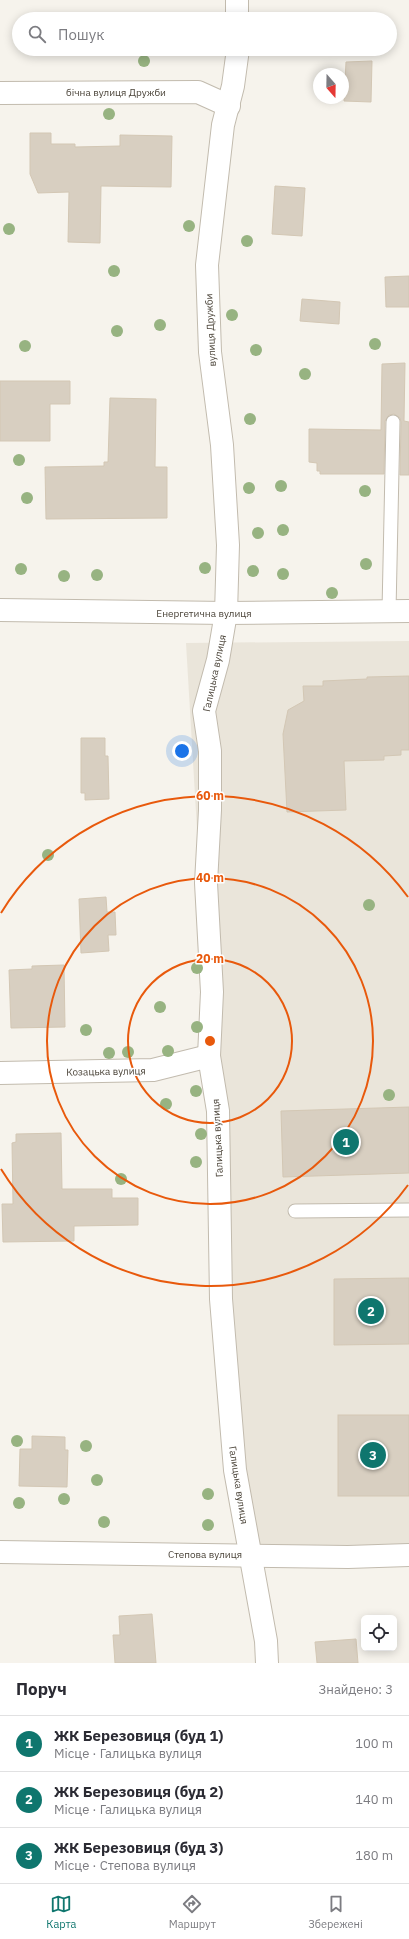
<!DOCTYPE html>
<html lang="uk">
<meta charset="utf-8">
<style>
:root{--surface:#fff;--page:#f7f7f7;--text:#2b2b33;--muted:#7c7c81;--line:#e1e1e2;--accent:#0f766e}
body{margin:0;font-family:"IBM Plex Sans",sans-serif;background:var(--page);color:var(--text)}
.controls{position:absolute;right:12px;bottom:12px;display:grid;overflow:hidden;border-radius:6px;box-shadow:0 2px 10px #0003}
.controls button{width:36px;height:36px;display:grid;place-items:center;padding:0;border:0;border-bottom:1px solid var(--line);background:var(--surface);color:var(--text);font:20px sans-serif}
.compass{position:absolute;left:313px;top:68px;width:36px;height:36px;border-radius:50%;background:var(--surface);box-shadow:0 2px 10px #0003;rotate:160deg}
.you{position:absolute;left:182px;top:751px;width:14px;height:14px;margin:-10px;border:3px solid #fff;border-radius:50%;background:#1a73e8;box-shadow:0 0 0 6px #1a73e833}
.badge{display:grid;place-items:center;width:26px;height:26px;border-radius:50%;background:var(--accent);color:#fff;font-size:13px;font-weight:700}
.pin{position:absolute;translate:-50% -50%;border:2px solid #fff;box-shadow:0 1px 4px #0006}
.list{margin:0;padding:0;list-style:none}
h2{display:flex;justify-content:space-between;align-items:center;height:52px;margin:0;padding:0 16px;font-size:17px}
h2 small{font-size:13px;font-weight:400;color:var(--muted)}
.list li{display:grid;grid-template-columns:26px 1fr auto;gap:12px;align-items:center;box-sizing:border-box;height:56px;padding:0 16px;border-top:1px solid var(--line)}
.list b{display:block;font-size:15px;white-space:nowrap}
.list p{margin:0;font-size:13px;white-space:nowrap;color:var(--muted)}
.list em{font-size:13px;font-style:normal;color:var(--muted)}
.icon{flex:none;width:22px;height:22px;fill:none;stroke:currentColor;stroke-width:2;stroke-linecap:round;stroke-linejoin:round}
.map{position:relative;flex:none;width:409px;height:1663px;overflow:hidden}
.search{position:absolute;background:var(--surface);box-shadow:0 2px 10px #0003;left:12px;right:12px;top:12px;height:44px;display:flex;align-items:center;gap:10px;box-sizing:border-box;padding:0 14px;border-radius:22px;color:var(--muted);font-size:15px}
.sheet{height:220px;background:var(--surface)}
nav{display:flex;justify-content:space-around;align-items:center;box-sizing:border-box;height:56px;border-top:1px solid var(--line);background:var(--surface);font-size:11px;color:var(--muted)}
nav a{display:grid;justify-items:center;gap:2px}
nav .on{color:var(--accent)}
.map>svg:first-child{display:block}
</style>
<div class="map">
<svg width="409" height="1663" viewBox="0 0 409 1663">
<rect width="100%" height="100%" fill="#f6f3ec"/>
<!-- residential -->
<polygon fill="#eae5da" points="409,641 409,1550 240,1558 186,643"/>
<!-- building -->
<g fill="#d8cfc1" stroke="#d3c7b4">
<polygon points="372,61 371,102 344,101 346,62"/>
<polygon points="30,133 51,133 51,144 75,144 75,147 120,146 120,135 172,136 171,187 101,186 100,243 68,242 69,192 38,193 30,174"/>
<polygon points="275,186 305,188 302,236 272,234"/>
<polygon points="409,276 409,307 386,307 385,277"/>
<polygon points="302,299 340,302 339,324 300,321"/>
<polygon points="405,363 404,421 409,422 409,475 400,475 401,422 400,418 394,414 389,415 385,421 384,474 320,474 320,471 317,471 317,463 309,462 309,429 381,430 382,364"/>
<polygon points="0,381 70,381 70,404 50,404 50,441 0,441"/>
<polygon points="110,398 156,399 155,467 167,467 167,518 46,519 45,467 104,466 104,462 108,462"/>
<polygon points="409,676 409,750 401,750 401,755 384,756 384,760 344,761 346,810 287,812 283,734 288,710 304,701 303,686 323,686 323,681 367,679 367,677"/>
<polygon points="81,738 105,738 105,756 108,756 109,799 85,800 85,793 81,793"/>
<polygon points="106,897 107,912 115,912 116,935 108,935 109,951 81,953 79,899"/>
<polygon points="64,965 65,1027 11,1028 9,970 32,969 32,966"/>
<polygon points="409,1107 409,1173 283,1177 281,1111"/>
<polygon points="61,1133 62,1189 112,1189 112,1198 138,1198 138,1225 74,1226 74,1241 3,1242 2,1204 13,1204 12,1143 16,1142 16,1134"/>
<polygon points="409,1278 409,1344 334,1345 334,1279"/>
<rect x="338" y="1415" width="71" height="81"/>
<polygon points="32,1436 65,1437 65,1450 68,1450 67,1487 19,1486 20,1449 32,1449"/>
<polygon points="152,1614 156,1663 115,1663 113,1635 120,1635 119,1616"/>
<polygon points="356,1639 358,1663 317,1663 315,1642"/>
</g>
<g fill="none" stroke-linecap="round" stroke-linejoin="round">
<defs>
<g id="service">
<polyline points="389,611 393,422"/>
<polyline points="295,1211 409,1210"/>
</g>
<g id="minor">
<polyline points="237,0 237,19"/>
<polyline points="238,49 233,86 223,125 207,265 210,352 222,445 228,545 226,613 218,660 204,711 210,751 210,810 206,883 212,992 209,1056 218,1111 221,1299 235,1470 266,1641 267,1663"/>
<polyline points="0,93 198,92 229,106"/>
<polyline points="0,610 226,613 409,611"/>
<polyline points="0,1073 153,1070 209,1056"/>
<polyline points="0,1552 348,1557 409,1555"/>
</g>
</defs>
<!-- service casing -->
<use href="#service" stroke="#c2bbae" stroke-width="15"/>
<!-- minor casing -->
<use href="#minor" stroke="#c2bbae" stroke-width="24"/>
<!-- service -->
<use href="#service" stroke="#fff" stroke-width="13"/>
<!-- minor -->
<use href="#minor" stroke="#fff" stroke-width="22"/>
</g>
<!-- trees -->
<g fill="#97b381">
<circle cx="144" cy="61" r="6"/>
<circle cx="109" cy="114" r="6"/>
<circle cx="189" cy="226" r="6"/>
<circle cx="9" cy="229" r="6"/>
<circle cx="247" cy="241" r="6"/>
<circle cx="114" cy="271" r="6"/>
<circle cx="232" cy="315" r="6"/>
<circle cx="160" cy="325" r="6"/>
<circle cx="117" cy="331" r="6"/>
<circle cx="375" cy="344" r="6"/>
<circle cx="25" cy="346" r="6"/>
<circle cx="256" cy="350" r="6"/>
<circle cx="305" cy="374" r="6"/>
<circle cx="250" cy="419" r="6"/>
<circle cx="19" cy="460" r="6"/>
<circle cx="281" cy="486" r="6"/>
<circle cx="249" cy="488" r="6"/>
<circle cx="365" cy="491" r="6"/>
<circle cx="27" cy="498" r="6"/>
<circle cx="283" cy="530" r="6"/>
<circle cx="258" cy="533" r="6"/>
<circle cx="366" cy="564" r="6"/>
<circle cx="205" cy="568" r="6"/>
<circle cx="21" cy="569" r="6"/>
<circle cx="253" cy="571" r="6"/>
<circle cx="283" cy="574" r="6"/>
<circle cx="97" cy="575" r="6"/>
<circle cx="64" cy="576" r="6"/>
<circle cx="332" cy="593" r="6"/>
<circle cx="48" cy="855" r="6"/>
<circle cx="369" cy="905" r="6"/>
<circle cx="197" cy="968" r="6"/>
<circle cx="160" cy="1007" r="6"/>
<circle cx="197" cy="1027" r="6"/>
<circle cx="86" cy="1030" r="6"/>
<circle cx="168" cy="1051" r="6"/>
<circle cx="128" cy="1052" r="6"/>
<circle cx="109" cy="1053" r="6"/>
<circle cx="196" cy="1091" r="6"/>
<circle cx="389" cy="1095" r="6"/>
<circle cx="166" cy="1104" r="6"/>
<circle cx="201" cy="1134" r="6"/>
<circle cx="196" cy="1162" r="6"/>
<circle cx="121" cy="1179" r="6"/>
<circle cx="17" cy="1441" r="6"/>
<circle cx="86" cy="1446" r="6"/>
<circle cx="97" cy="1480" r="6"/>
<circle cx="208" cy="1494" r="6"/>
<circle cx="64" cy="1499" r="6"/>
<circle cx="19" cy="1503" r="6"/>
<circle cx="104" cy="1522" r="6"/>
<circle cx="208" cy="1525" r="6"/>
</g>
<!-- distance rings -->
<g fill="none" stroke="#e8590c" stroke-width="2">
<circle cx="210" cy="1041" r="82"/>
<circle cx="210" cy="1041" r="163"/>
<path d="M408 1185A245 245 0 0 1 1 1169M1 913A245 245 0 0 1 408 897"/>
</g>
<g text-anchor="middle" stroke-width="3" stroke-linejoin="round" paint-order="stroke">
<!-- street labels -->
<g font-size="10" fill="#4b4439" stroke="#fff">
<text x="116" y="96">бічна вулиця Дружби</text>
<text transform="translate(210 330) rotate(-93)" y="4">вулиця Дружби</text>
<text x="204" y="617">Енергетична вулиця</text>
<text transform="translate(214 673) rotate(-78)" y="4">Галицька вулиця</text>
<text transform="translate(106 1071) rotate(-1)" y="4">Козацька вулиця</text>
<text transform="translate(217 1138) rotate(-93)" y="4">Галицька вулиця</text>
<text transform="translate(239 1485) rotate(81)" y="4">Галицька вулиця</text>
<text x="205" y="1558">Степова вулиця</text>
</g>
</g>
<circle cx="210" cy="1041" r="6" fill="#e8590c" stroke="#fff" stroke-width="2"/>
<g font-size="12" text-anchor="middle" font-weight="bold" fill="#e8590c" stroke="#fff" stroke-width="3" stroke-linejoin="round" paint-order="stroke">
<text x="210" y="800">60 m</text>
<text x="210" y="882">40 m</text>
<text x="210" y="963">20 m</text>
</g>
</svg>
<div class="controls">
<button><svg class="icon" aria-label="locate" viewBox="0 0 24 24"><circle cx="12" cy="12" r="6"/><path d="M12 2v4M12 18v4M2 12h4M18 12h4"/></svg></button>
</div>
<svg class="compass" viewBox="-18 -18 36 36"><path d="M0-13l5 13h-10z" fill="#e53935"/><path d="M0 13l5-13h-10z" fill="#7c7c81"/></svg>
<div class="you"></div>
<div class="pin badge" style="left:346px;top:1142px">1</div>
<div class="pin badge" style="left:371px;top:1311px">2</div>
<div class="pin badge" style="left:373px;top:1455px">3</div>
<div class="search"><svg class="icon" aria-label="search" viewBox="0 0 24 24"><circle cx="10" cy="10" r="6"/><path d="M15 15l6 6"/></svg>Пошук</div>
</div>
<section class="sheet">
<h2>Поруч<small>Знайдено: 3</small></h2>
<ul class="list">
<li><span class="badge">1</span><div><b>ЖК Березовиця (буд 1)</b><p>Місце · Галицька вулиця</p></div><em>100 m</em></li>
<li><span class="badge">2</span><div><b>ЖК Березовиця (буд 2)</b><p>Місце · Галицька вулиця</p></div><em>140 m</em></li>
<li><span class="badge">3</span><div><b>ЖК Березовиця (буд 3)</b><p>Місце · Степова вулиця</p></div><em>180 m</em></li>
</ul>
</section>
<nav>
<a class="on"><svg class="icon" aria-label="map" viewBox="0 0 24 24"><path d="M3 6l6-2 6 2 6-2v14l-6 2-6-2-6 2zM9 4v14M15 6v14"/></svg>Карта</a>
<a><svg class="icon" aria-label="directions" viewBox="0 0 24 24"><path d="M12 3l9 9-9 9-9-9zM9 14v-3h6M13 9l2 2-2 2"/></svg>Маршрут</a>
<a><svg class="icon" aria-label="saved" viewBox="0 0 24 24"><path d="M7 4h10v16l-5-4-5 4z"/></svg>Збережені</a>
</nav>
